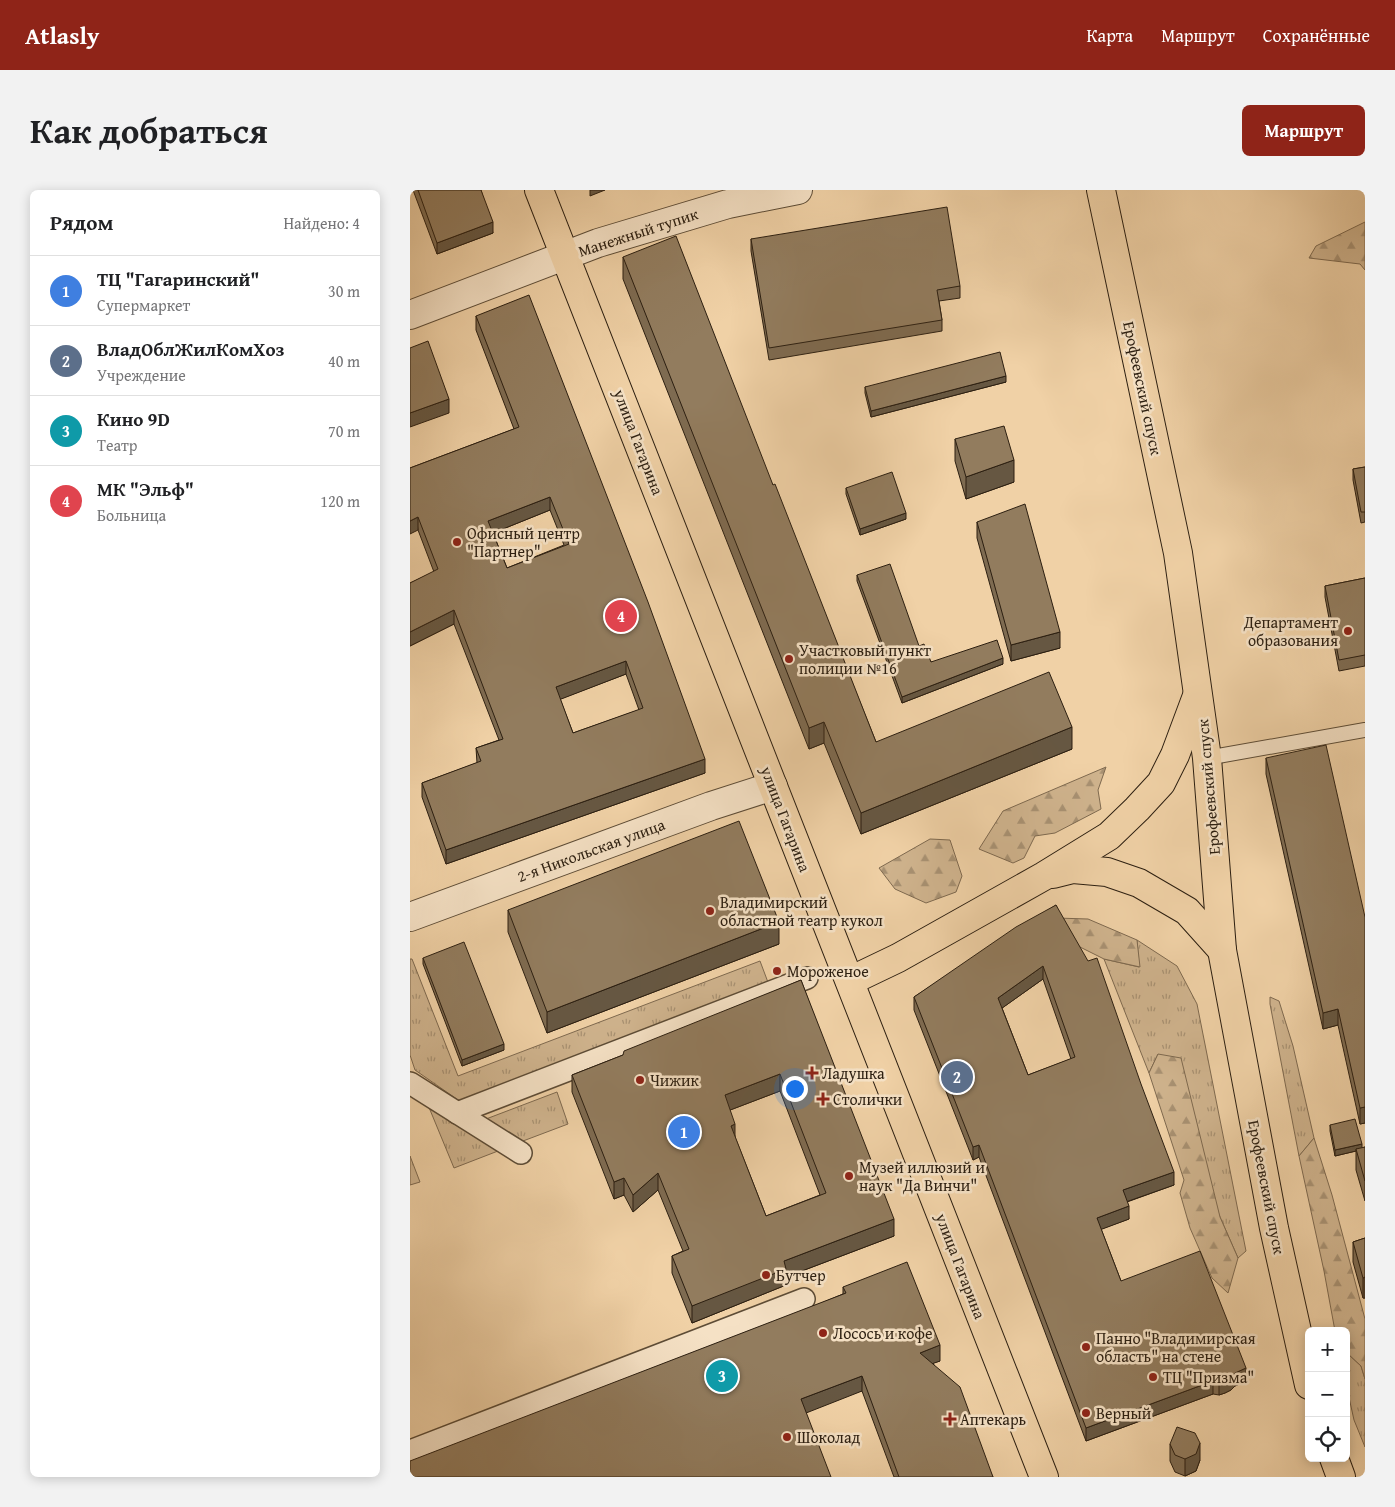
<!DOCTYPE html>
<html lang="ru">
<meta charset="utf-8">
<style>
:root{--surface:#fff;--page:#f2f2f2;--text:#202124;--muted:#757577;--line:#e0e0e0;--accent:#8f2418}
body{margin:0;font-family:"Gentium Book Plus",serif;background:var(--page);color:var(--text)}
.controls{position:absolute;right:15px;bottom:15px;display:grid;overflow:hidden;border-radius:8px;box-shadow:0 2px 12px #0003}
.controls button{width:45px;height:45px;display:grid;place-items:center;padding:0;border:0;border-bottom:1px solid var(--line);background:var(--surface);color:var(--text);font:25px sans-serif}
.you{position:absolute;left:384px;top:898px;width:18px;height:18px;margin:-12px;border:4px solid #fff;border-radius:50%;background:#1a73e8;box-shadow:0 0 0 8px #1a73e833}
.badge{display:grid;place-items:center;width:32px;height:32px;border-radius:50%;background:var(--accent);color:#fff;font-size:16px;font-weight:700}
.pin{position:absolute;translate:-50% -50%;border:2px solid #fff;box-shadow:0 1px 5px #0006}
.list{margin:0;padding:0;list-style:none}
h2{display:flex;justify-content:space-between;align-items:center;height:65px;margin:0;padding:0 20px;font-size:21px}
h2 small{font-size:16px;font-weight:400;color:var(--muted)}
.list li{display:grid;grid-template-columns:32px 1fr auto;gap:15px;align-items:center;box-sizing:border-box;height:70px;padding:0 20px;border-top:1px solid var(--line)}
.list b{display:block;font-size:19px;white-space:nowrap}
.list p{margin:0;font-size:16px;white-space:nowrap;color:var(--muted)}
.list em{font-size:16px;font-style:normal;color:var(--muted)}
.icon{flex:none;width:28px;height:28px;fill:none;stroke:currentColor;stroke-width:2;stroke-linecap:round;stroke-linejoin:round}
.map{position:relative;flex:none;width:955px;height:1287px;overflow:hidden;border-radius:8px}
header{display:flex;align-items:center;gap:30px;box-sizing:border-box;height:70px;padding:0 25px;background:var(--accent);color:#fff}
header strong{font-size:24px}
nav{display:flex;gap:28px;margin-inline-start:auto;font-size:18px}
.intro{display:flex;align-items:center;justify-content:space-between;box-sizing:border-box;height:120px;padding:0 30px}
h1{margin:0;font-size:35px}
.button{padding:12px 22px;border-radius:8px;background:var(--accent);color:#fff;font-size:18px;font-weight:700}
main{display:flex;gap:30px;padding:0 30px}
aside{flex:1;background:var(--surface);border-radius:8px;box-shadow:0 2px 12px #0003}
.map>svg:first-child{display:block}
</style>
<header>
<strong>Atlasly</strong>
<nav><a>Карта</a><a>Маршрут</a><a>Сохранённые</a></nav>
</header>
<div class="intro"><h1>Как добраться</h1><a class="button">Маршрут</a></div>
<main>
<aside>
<h2>Рядом<small>Найдено: 4</small></h2>
<ul class="list">
<li><span class="badge" style="background:#3f7fe0">1</span><div><b>ТЦ &quot;Гагаринский&quot;</b><p>Супермаркет</p></div><em>30 m</em></li>
<li><span class="badge" style="background:#5c6f8a">2</span><div><b>ВладОблЖилКомХоз</b><p>Учреждение</p></div><em>40 m</em></li>
<li><span class="badge" style="background:#0f9aa8">3</span><div><b>Кино 9D</b><p>Театр</p></div><em>70 m</em></li>
<li><span class="badge" style="background:#e0444e">4</span><div><b>МК &quot;Эльф&quot;</b><p>Больница</p></div><em>120 m</em></li>
</ul>
</aside>
<div class="map">
<svg width="955" height="1287" viewBox="0 0 955 1287">
<defs>
<pattern id="grass-tufts" width="24" height="20" patternUnits="userSpaceOnUse" patternTransform="scale(1.25)"><rect width="24" height="20" fill="#cfb38d"/><path d="M3 7l-1-3M5 7V3M7 7l1-3M15 17l-1-3M17 17v-4M19 17l1-3" fill="none" stroke="#a89172"/></pattern>
<pattern id="forest-firs" width="22" height="20" patternUnits="userSpaceOnUse" patternTransform="scale(1.25)"><rect width="22" height="20" fill="#cfb38d"/><path d="M5 1l3.5 6h-7zM16 11l3.5 6h-7z" fill="#a89172"/></pattern>
<pattern id="park-crowns" width="20" height="18" patternUnits="userSpaceOnUse" patternTransform="scale(1.25)"><rect width="20" height="18" fill="#cfb38d"/><path d="M2 6a3 3 0 1 1 6 0M12 15a3 3 0 1 1 6 0" fill="none" stroke="#a89172"/></pattern>
</defs>
<rect width="100%" height="100%" fill="#f0d1a6"/>
<filter id="stains"><feTurbulence type="fractalNoise" baseFrequency=".004" numOctaves="4"/><feColorMatrix values="0 0 0 0 .2 0 0 0 0 .09 0 0 0 0 .02 0 0 0 .5 -.17"/></filter>
<radialGradient id="worn" r=".72"><stop offset=".6" stop-color="#630" stop-opacity="0"/><stop offset="1" stop-color="#630" stop-opacity=".3"/></radialGradient>
<!-- grass -->
<g fill="url(#grass-tufts)" stroke="#7e694f">
<polygon points="727,750 767,776 787,814 836,1061 828,1068 810,1027 748,864 739,883 694,769 729,777"/>
<polygon points="0,769 2,769 48,886 350,771 359,795 51,912 5,880 0,865"/>
<polygon points="860,807 869,811 883,856 904,948 889,966 860,814"/>
<polygon points="147,902 158,934 113,951 76,929"/>
<polygon points="18,915 88,961 44,978"/>
<polygon points="936,1162 951,1176 955,1189 955,1257 944,1230 936,1194"/>
</g>
<!-- forest -->
<g fill="url(#forest-firs)" stroke="#7e694f">
<polygon points="955,32 955,80 950,74 899,68 906,56"/>
<polygon points="696,577 688,600 691,619 645,643 625,646 614,668 603,673 569,659 593,621"/>
<polygon points="520,649 540,650 552,686 546,702 516,713 485,699 469,678"/>
<polygon points="646,728 678,729 727,750 730,777 694,769 660,752"/>
<polygon points="748,864 771,868 810,1027 828,1068 818,1103 802,1088 780,1038 770,1003 774,990 739,883"/>
<polygon points="904,948 922,1005 955,1129 955,1189 951,1176 936,1162 936,1141 925,1141 914,1081 889,966"/>
</g>
<!-- park -->
<polygon fill="url(#park-crowns)" stroke="#7e694f" points="0,966 10,992 0,995"/>
<g fill="none" stroke-linecap="round" stroke-linejoin="round">
<defs>
<polyline id="service" points="797,568 955,540"/>
<g id="pedestrian">
<polyline points="0,893 111,963"/>
<polyline points="47,923 397,788"/>
<polyline points="0,1261 394,1109"/>
</g>
<g id="minor">
<polyline points="0,125 188,53 318,14 388,0"/>
<polyline points="0,727 301,616 363,596"/>
</g>
<g id="primary">
<polyline points="129,0 634,1287"/>
<polyline points="691,0 768,363 797,568 812,760 864,1038 899,1195"/>
<polyline points="643,684 663,679 697,682 729,693 777,721 812,760"/>
<polyline points="440,791 488,768 634,686 699,646 727,619 751,593 765,565 787,506"/>
<polyline points="924,1268 931,1287"/>
</g>
</defs>
<!-- service casing -->
<use href="#service" stroke="#5d4c36" stroke-width="16"/>
<!-- pedestrian casing -->
<use href="#pedestrian" stroke="#5d4c36" stroke-width="24"/>
<!-- minor casing -->
<use href="#minor" stroke="#5d4c36" stroke-width="30"/>
<!-- primary casing -->
<use href="#primary" stroke="#2c1f11" stroke-width="30"/>
<!-- service -->
<use href="#service" stroke="#f5e1c5" stroke-width="14"/>
<!-- pedestrian -->
<use href="#pedestrian" stroke="#f5e1c5" stroke-width="21"/>
<!-- minor -->
<use href="#minor" stroke="#f5e1c5" stroke-width="28"/>
<!-- primary -->
<use href="#primary" stroke="#f0d1a6" stroke-width="28"/>
</g>
<!-- wall -->
<g fill="#7e6b51" stroke="#2c1f11" fill-rule="evenodd">
<polygon points="3,0 71,0 83,43 27,64"/>
<polygon points="341,49 550,96 550,108 529,111 532,130 532,141 359,170 341,61"/>
<polygon points="213,67 363,295 466,552 662,559 451,644 414,553 399,559 213,89"/>
<path d="M66,126L295,583L36,674L12,607V593L67,573L66,558L89,550L44,434L0,456V393L24,382L8,340L0,278L104,239L66,140ZM140,320L154,355L97,378L83,343ZM216,484L229,520L163,543L150,509Z"/>
<polygon points="596,192 461,227 455,203 455,197"/>
<polygon points="545,249 604,292 556,309 545,271"/>
<polygon points="955,277 955,332 951,333 943,290 943,279"/>
<polygon points="436,298 496,329 450,345 436,304"/>
<polygon points="567,332 650,458 601,471 567,348"/>
<polygon points="447,385 509,456 521,472 593,474 492,513 447,391"/>
<polygon points="955,388 955,476 929,481 915,407 915,396"/>
<polygon points="856,568 955,727 955,933 950,934 928,835 913,839 856,584"/>
<path d="M646,715L764,995L717,1012L719,1029L691,1039L711,1091L836,1191L825,1196L821,1200L815,1203L809,1205L803,1204L676,1251L569,967L563,970L504,820V807ZM633,789L661,869L618,885L592,818Z"/>
<polygon points="98,720 369,754 137,843 98,742"/>
<polygon points="13,768 94,860 52,876 13,774"/>
<path d="M391,790L484,1046L376,1087V1095L282,1133L262,1083V1066L273,1061L248,1000L223,1022L214,1005L204,1009L162,902V885L213,865ZM370,901L410,1005L356,1026L325,947L320,920Z"/>
<polygon points="920,935 952,958 955,957 955,1011 946,980 946,961 925,966 920,941"/>
<polygon points="955,1048 955,1108 953,1108 943,1072 943,1052"/>
<polygon points="433,1097 530,1171 523,1173 583,1287 484,1287 452,1201 0,1287 433,1104"/>
<polygon points="760,1254 790,1270 786,1281 775,1286 765,1282 760,1271"/>
</g>
<!-- shaded-wall -->
<g fill="#665742" stroke="#2c1f11">
<polygon points="180,0 195,0 180,6"/>
<polygon points="83,32 83,43 27,64 27,53"/>
<polygon points="596,186 596,192 461,227 461,221"/>
<polygon points="39,209 39,223 0,237 0,223"/>
<polygon points="604,270 604,292 556,309 556,287"/>
<polygon points="140,307 140,320 78,345 78,331"/>
<polygon points="496,323 496,329 450,345 450,339"/>
<polygon points="8,327 8,340 0,344 0,331"/>
<polygon points="44,420 44,434 0,456 0,442"/>
<polygon points="650,442 650,458 601,471 601,455"/>
<polygon points="593,468 593,474 492,513 492,507"/>
<polygon points="216,471 216,484 146,511 146,497"/>
<polygon points="414,532 414,553 399,559 399,538"/>
<polygon points="662,537 662,559 451,644 451,623"/>
<polygon points="295,569 295,583 36,674 36,660"/>
<polygon points="369,732 369,754 137,843 137,822"/>
<polygon points="633,776 633,789 588,821 588,808"/>
<polygon points="928,819 928,835 913,839 913,823"/>
<polygon points="94,854 94,860 52,876 52,870"/>
<polygon points="370,884 370,901 315,922 315,905"/>
<polygon points="955,917 955,933 950,934 950,918"/>
<polygon points="325,934 325,951 321,936"/>
<polygon points="952,954 952,960 946,959 946,961 925,966 925,960"/>
<polygon points="569,955 569,967 563,970 563,957"/>
<polygon points="764,982 764,995 713,1013 713,1000"/>
<polygon points="248,983 248,1000 223,1022 223,1005"/>
<polygon points="214,988 214,1005 204,1009 204,992"/>
<polygon points="719,1016 719,1029 687,1041 687,1028"/>
<polygon points="484,1029 484,1046 376,1087 376,1095 282,1133 282,1116 374,1071"/>
<polygon points="955,1087 955,1108 953,1108 953,1088"/>
<polygon points="530,1155 530,1171 510,1178 510,1163"/>
<polygon points="836,1178 836,1191 825,1196 821,1200 815,1203 809,1205 809,1192 825,1183"/>
<polygon points="452,1186 452,1201 391,1225 391,1209"/>
<polygon points="803,1191 803,1204 676,1251 676,1238"/>
<polygon points="790,1253 790,1270 786,1281 775,1286 775,1269"/>
</g>
<!-- building -->
<g fill="#927c5e" stroke="#2c1f11" fill-rule="evenodd">
<polygon points="8,0 71,0 83,32 27,53"/>
<polygon points="537,17 550,96 527,100 532,130 359,158 341,49"/>
<polygon points="266,46 363,295 365,294 466,552 639,482 662,537 451,623 414,532 399,538 213,67"/>
<path d="M119,105L238,412L295,569L36,660L12,593L71,571L66,558L93,549L44,420L0,442V393L28,379L8,327L0,331V278L109,237L66,126ZM140,307L159,354L97,378L78,331ZM216,471L233,518L163,543L146,497Z"/>
<polygon points="18,151 39,209 0,223 0,158"/>
<polygon points="590,162 596,186 461,221 455,197"/>
<polygon points="594,236 604,270 556,287 545,249"/>
<polygon points="955,277 955,322 951,322 943,279"/>
<polygon points="482,282 496,323 450,339 436,298"/>
<polygon points="615,314 650,442 601,455 567,332"/>
<polygon points="480,374 509,456 514,454 521,472 587,450 593,468 492,507 447,385"/>
<polygon points="955,388 955,465 929,470 915,396"/>
<polygon points="916,555 955,727 955,917 950,918 928,819 913,823 856,568"/>
<polygon points="329,631 369,732 137,822 98,720"/>
<path d="M646,715L678,771L687,768L731,894L764,982L713,1000L719,1016L687,1028L711,1091L790,1061L836,1178L825,1183L821,1188L809,1192L803,1191L676,1238L569,955L563,957L504,807L606,737ZM633,776L665,867L618,885L588,808Z"/>
<polygon points="54,752 94,854 52,870 13,768"/>
<path d="M391,790L484,1029L374,1071L376,1079L282,1116L262,1066L279,1059L248,983L223,1005L214,988L204,992L162,885L213,865L214,861ZM370,884L416,1003L356,1026L321,936L325,934L315,905Z"/>
<polygon points="945,929 952,954 925,960 920,935"/>
<polygon points="955,957 955,991 946,959"/>
<polygon points="955,1048 955,1087 953,1088 943,1052"/>
<polygon points="497,1072 530,1155 510,1163 550,1197 583,1287 489,1287 452,1186 391,1209 421,1287 0,1287 0,1271 436,1103 433,1097"/>
<polygon points="767,1237 785,1243 790,1253 786,1264 775,1269 765,1265 760,1254"/>
</g>
<!-- markers -->
<g fill="#8f2418" stroke="#f5e1c5" stroke-width="2">
<circle cx="47" cy="352" r="5"/>
<circle cx="938" cy="441" r="5"/>
<circle cx="379" cy="469" r="5"/>
<circle cx="300" cy="721" r="5"/>
<circle cx="367" cy="781" r="5"/>
<path d="M399.5 875.5h5v5h5v5h-5v5h-5v-5h-5v-5h5z"/>
<circle cx="230" cy="890" r="5"/>
<path d="M410.5 901.5h5v5h5v5h-5v5h-5v-5h-5v-5h5z"/>
<circle cx="439" cy="986" r="5"/>
<circle cx="356" cy="1085" r="5"/>
<circle cx="413" cy="1143" r="5"/>
<circle cx="676" cy="1157" r="5"/>
<circle cx="743" cy="1187" r="5"/>
<circle cx="676" cy="1223" r="5"/>
<path d="M537.5 1221.5h5v5h5v5h-5v5h-5v-5h-5v-5h5z"/>
<circle cx="377" cy="1247" r="5"/>
</g>
<g text-anchor="middle" stroke-width="5" stroke-linejoin="round" paint-order="stroke">
<!-- street labels -->
<g font-size="16" fill="#2c1f11" stroke="#f5e1c5">
<text transform="translate(228 42) rotate(-18)" y="6">Манежный тупик</text>
<text transform="translate(733 198) rotate(78)" y="6">Ерофеевский спуск</text>
<text transform="translate(229 252) rotate(69)" y="6">улица Гагарина</text>
<text transform="translate(798 597) rotate(-95)" y="6">Ерофеевский спуск</text>
<text transform="translate(376 629) rotate(69)" y="6">улица Гагарина</text>
<text transform="translate(181 660) rotate(-20)" y="6">2-я Никольская улица</text>
<text transform="translate(857 997) rotate(79)" y="6">Ерофеевский спуск</text>
<text transform="translate(551 1076) rotate(69)" y="6">улица Гагарина</text>
</g>
<!-- poi labels -->
<g font-size="16" fill="#2c1f11" stroke="#f5e1c5" text-anchor="start">
<text x="57" y="349">Офисный центр<tspan x="57" dy="18">"Партнер"</tspan></text>
<text x="928" y="438" text-anchor="end">Департамент<tspan x="928" dy="18">образования</tspan></text>
<text x="389" y="466">Участковый пункт<tspan x="389" dy="18">полиции №16</tspan></text>
<text x="310" y="718">Владимирский<tspan x="310" dy="18">областной театр кукол</tspan></text>
<text x="377" y="787">Мороженое</text>
<text x="412" y="889">Ладушка</text>
<text x="240" y="896">Чижик</text>
<text x="423" y="915">Столички</text>
<text x="449" y="983">Музей иллюзий и<tspan x="449" dy="18">наук "Да Винчи"</tspan></text>
<text x="366" y="1091">Бутчер</text>
<text x="423" y="1149">Лосось и кофе</text>
<text x="686" y="1154">Панно "Владимирская<tspan x="686" dy="18">область" на стене</tspan></text>
<text x="753" y="1193">ТЦ "Призма"</text>
<text x="686" y="1229">Верный</text>
<text x="550" y="1235">Аптекарь</text>
<text x="387" y="1253">Шоколад</text>
</g>
</g>
<rect width="100%" height="100%" filter="url(#stains)"/>
<rect width="100%" height="100%" fill="url(#worn)"/>
</svg>
<div class="controls">
<button>+</button>
<button>−</button>
<button><svg class="icon" aria-label="locate" viewBox="0 0 24 24"><circle cx="12" cy="12" r="6"/><path d="M12 2v4M12 18v4M2 12h4M18 12h4"/></svg></button>
</div>
<div class="you"></div>
<div class="pin badge" style="left:274px;top:942px;background:#3f7fe0">1</div>
<div class="pin badge" style="left:547px;top:887px;background:#5c6f8a">2</div>
<div class="pin badge" style="left:312px;top:1186px;background:#0f9aa8">3</div>
<div class="pin badge" style="left:211px;top:426px;background:#e0444e">4</div>
</div>
</main>
